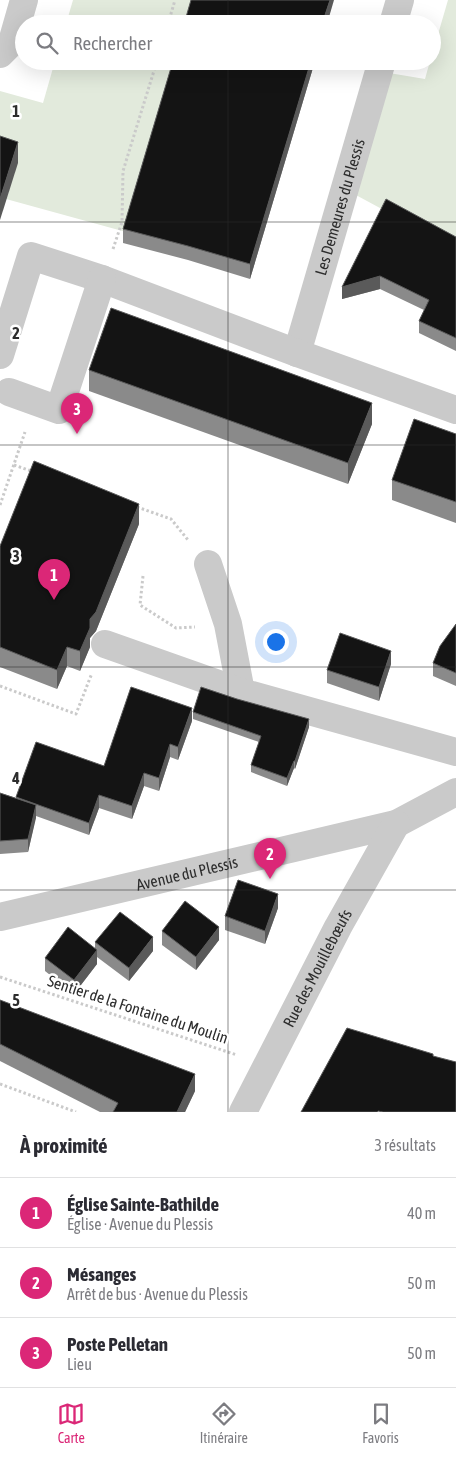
<!DOCTYPE html>
<html lang="fr">
<meta charset="utf-8">
<style>
:root{--surface:#fff;--page:#f2f2f3;--text:#2b2b33;--muted:#7c7c81;--line:#e1e1e2;--accent:#db2777}
body{margin:0;font-family:"Asap Condensed",sans-serif;background:var(--page);color:var(--text)}
.you{position:absolute;left:275px;top:641px;width:18px;height:18px;margin:-12px;border:4px solid #fff;border-radius:50%;background:#1a73e8;box-shadow:0 0 0 8px #1a73e833}
.badge{display:grid;place-items:center;width:32px;height:32px;border-radius:50%;background:var(--accent);color:#fff;font-size:16px;font-weight:700}
.pin{position:absolute;translate:-50% -41px;filter:drop-shadow(0 1px 2px #0008)}
.pin::after{content:'';position:absolute;top:26px;width:18px;height:15px;background:inherit;clip-path:polygon(0 0,100% 0,50% 100%)}
.list{margin:0;padding:0;list-style:none}
h2{display:flex;justify-content:space-between;align-items:center;height:65px;margin:0;padding:0 20px;font-size:21px}
h2 small{font-size:16px;font-weight:400;color:var(--muted)}
.list li{display:grid;grid-template-columns:32px 1fr auto;gap:15px;align-items:center;box-sizing:border-box;height:70px;padding:0 20px;border-top:1px solid var(--line)}
.list b{display:block;font-size:19px;white-space:nowrap}
.list p{margin:0;font-size:16px;white-space:nowrap;color:var(--muted)}
.list em{font-size:16px;font-style:normal;color:var(--muted)}
.icon{flex:none;width:28px;height:28px;fill:none;stroke:currentColor;stroke-width:2;stroke-linecap:round;stroke-linejoin:round}
.map{position:relative;flex:none;width:456px;height:1112px;overflow:hidden}
.search{position:absolute;background:var(--surface);box-shadow:0 5px 20px #0002;left:15px;right:15px;top:15px;height:55px;display:flex;align-items:center;gap:12px;box-sizing:border-box;padding:0 18px;border-radius:28px;color:var(--muted);font-size:19px}
.sheet{height:275px;background:var(--surface)}
nav{display:flex;justify-content:space-around;align-items:center;box-sizing:border-box;height:70px;border-top:1px solid var(--line);background:var(--surface);font-size:14px;color:var(--muted)}
nav a{display:grid;justify-items:center;gap:2px}
nav .on{color:var(--accent)}
.map>svg:first-child{display:block}
</style>
<div class="map">
<svg width="456" height="1112" viewBox="0 0 456 1112">
<rect width="100%" height="100%" fill="#fff"/>
<!-- green -->
<g fill="#e2eadc">
<polygon points="73,0 195,0 188,24 66,24"/>
<polygon points="448,0 456,0 456,249 354,194 389,73 425,79 430,61 432,61 432,55"/>
<polygon points="55,61 177,61 126,232 6,199 0,157 0,91 43,103"/>
</g>
<g fill="none" stroke-linecap="round" stroke-linejoin="round">
<!-- path -->
<g stroke="#cacaca" stroke-width="3" stroke-dasharray="2.5 2.5" stroke-linecap="butt">
<polyline points="168,24 175,0"/>
<polyline points="113,249 122,222 123,171 157,61"/>
<polyline points="14,465 34,472"/>
<polyline points="0,505 25,432"/>
<polyline points="137,507 171,519 188,540"/>
<polyline points="143,576 140,605 176,628 195,627"/>
<polyline points="0,686 76,714 92,673"/>
<polyline points="0,977 237,1055"/>
<polyline points="0,1084 76,1112"/>
</g>
<!-- minor -->
<g stroke="#cacaca" stroke-width="28">
<polyline points="393,24 400,0"/>
<polyline points="0,54 12,42 24,0"/>
<path id="s1" d="M297,353L382,61"/>
<polyline points="0,355 31,256 102,279 297,353 456,410"/>
<polyline points="9,392 59,410 102,279"/>
<polyline points="208,564 228,624 241,692"/>
<polyline points="105,644 241,692 456,752"/>
<path id="s2" d="M0,917L396,824L456,792"/>
<path id="s3" d="M243,1112L338,927L396,824"/>
</g>
</g>
<!-- wall -->
<g fill="#8a8a8a">
<polygon points="173,61 315,61 250,279 188,260 123,243 123,229"/>
<polygon points="456,237 456,351 419,333 419,321 424,310 380,289 342,299 342,287"/>
<polygon points="89,370 372,424 348,484 89,391"/>
<polygon points="456,434 456,523 392,500 392,480"/>
<polygon points="139,524 96,631 90,638 90,647 80,671 67,666 57,689 0,667 0,546"/>
<polygon points="456,624 456,686 433,676 433,663"/>
<polygon points="391,664 379,701 327,683 327,670"/>
<polygon points="193,712 309,727 295,769 294,768 287,786 251,772 251,765 259,742 193,719"/>
<polygon points="192,721 178,760 170,757 159,791 144,786 132,819 99,808 89,835 36,816 28,852 0,854 0,793 16,798 16,797 104,766"/>
<polygon points="278,908 265,944 225,930 225,916"/>
<polygon points="162,931 219,940 196,970 162,945"/>
<polygon points="95,942 153,951 129,981 97,957 97,964 74,994 45,971 45,958 95,949"/>
<polygon points="0,1000 195,1091 185,1112 100,1112 0,1061"/>
</g>
<!-- shaded-wall -->
<g fill="#5a5a5a">
<polygon points="330,0 334,0 327,24 322,24"/>
<polygon points="311,61 315,61 250,279 250,264"/>
<polygon points="18,142 18,163 0,220 0,199"/>
<polygon points="380,276 380,289 342,299 342,287"/>
<polygon points="372,403 372,424 348,484 348,463"/>
<polygon points="139,504 139,524 96,631 90,638 90,647 80,671 80,651 90,619"/>
<polygon points="67,647 67,666 57,689 57,670"/>
<polygon points="391,651 391,664 379,701 379,687"/>
<polygon points="192,708 192,721 178,760 178,747"/>
<polygon points="309,719 309,727 295,769 295,761"/>
<polygon points="170,744 170,757 159,791 159,778"/>
<polygon points="294,761 294,768 287,786 287,778"/>
<polygon points="144,773 144,786 132,819 132,806"/>
<polygon points="99,795 99,808 89,835 89,823"/>
<polygon points="36,805 36,818 28,852 28,839"/>
<polygon points="278,894 278,908 265,944 265,931"/>
<polygon points="219,927 219,940 196,970 196,957"/>
<polygon points="153,937 153,951 129,981 129,968"/>
<polygon points="97,950 97,964 74,994 74,980"/>
<polygon points="195,1074 195,1091 185,1112 177,1112"/>
</g>
<!-- building -->
<g fill="#141414" stroke="#5a5a5a">
<polygon points="191,0 330,0 322,24 184,24"/>
<polygon points="173,61 311,61 250,264 188,246 123,229"/>
<polygon points="0,136 18,142 0,199"/>
<polygon points="386,199 456,237 456,338 419,321 429,300 380,276 342,287"/>
<polygon points="111,308 372,403 348,463 89,370"/>
<polygon points="414,419 456,434 456,502 392,480"/>
<polygon points="34,461 139,504 96,612 90,619 90,628 80,651 67,647 57,670 0,647 0,546"/>
<polygon points="456,624 456,673 433,663 440,646"/>
<polygon points="340,633 391,651 379,687 327,670"/>
<polygon points="131,687 192,708 178,747 170,744 159,778 144,773 132,806 99,795 89,823 16,797 36,742 104,766"/>
<polygon points="201,687 237,699 309,719 295,761 294,761 287,778 251,765 261,736 193,712"/>
<polygon points="0,793 36,805 28,839 0,841"/>
<polygon points="238,880 278,894 265,931 225,916"/>
<polygon points="185,901 219,927 196,957 162,931"/>
<polygon points="120,912 153,937 129,968 95,942"/>
<polygon points="68,927 97,950 74,980 45,958"/>
<polygon points="0,1000 195,1074 177,1112 113,1112 118,1103 0,1044"/>
<polygon points="347,1028 433,1054 433,1056 456,1062 456,1112 383,1112 378,1111 377,1112 301,1112"/>
</g>
<!-- grid -->
<path fill="none" stroke="#2d2d2d" stroke-width="1" stroke-opacity="0.55" d="M228,0V24M228,61V1112M0,222H456M0,445H456M0,667H456M0,890H456"/>
<g text-anchor="middle" stroke-width="5" stroke-linejoin="round" paint-order="stroke">
<!-- street labels -->
<g font-size="16" fill="#2d2d2d" stroke="#fff">
<text dy="6" stroke="none"><textPath href="#s1" startOffset="152">Les Demeures du Plessis</textPath></text>
<text dy="6" stroke="none"><textPath href="#s2" startOffset="192">Avenue du Plessis</textPath></text>
<text dy="6" stroke="none"><textPath href="#s3" startOffset="162">Rue des Mouillebœufs</textPath></text>
<text transform="translate(138 1009) rotate(18)" y="6">Sentier de la Fontaine du Moulin</text>
</g>
</g>
<g font-size="16" text-anchor="middle" font-weight="bold" fill="#2d2d2d" stroke="#fff" stroke-width="5" stroke-linejoin="round" paint-order="stroke">
<text x="16" y="117">1</text>
<text x="16" y="339">2</text>
<text x="16" y="562">3</text>
<text x="16" y="784">4</text>
<text x="16" y="1006">5</text>
</g>
</svg>
<div class="you"></div>
<div class="pin badge" style="left:54px;top:600px">1</div>
<div class="pin badge" style="left:270px;top:879px">2</div>
<div class="pin badge" style="left:77px;top:434px">3</div>
<div class="search"><svg class="icon" aria-label="search" viewBox="0 0 24 24"><circle cx="10" cy="10" r="6"/><path d="M15 15l6 6"/></svg>Rechercher</div>
</div>
<section class="sheet">
<h2>À proximité<small>3 résultats</small></h2>
<ul class="list">
<li><span class="badge">1</span><div><b>Église Sainte-Bathilde</b><p>Église · Avenue du Plessis</p></div><em>40 m</em></li>
<li><span class="badge">2</span><div><b>Mésanges</b><p>Arrêt de bus · Avenue du Plessis</p></div><em>50 m</em></li>
<li><span class="badge">3</span><div><b>Poste Pelletan</b><p>Lieu</p></div><em>50 m</em></li>
</ul>
</section>
<nav>
<a class="on"><svg class="icon" aria-label="map" viewBox="0 0 24 24"><path d="M3 6l6-2 6 2 6-2v14l-6 2-6-2-6 2zM9 4v14M15 6v14"/></svg>Carte</a>
<a><svg class="icon" aria-label="directions" viewBox="0 0 24 24"><path d="M12 3l9 9-9 9-9-9zM9 14v-3h6M13 9l2 2-2 2"/></svg>Itinéraire</a>
<a><svg class="icon" aria-label="saved" viewBox="0 0 24 24"><path d="M7 4h10v16l-5-4-5 4z"/></svg>Favoris</a>
</nav>
